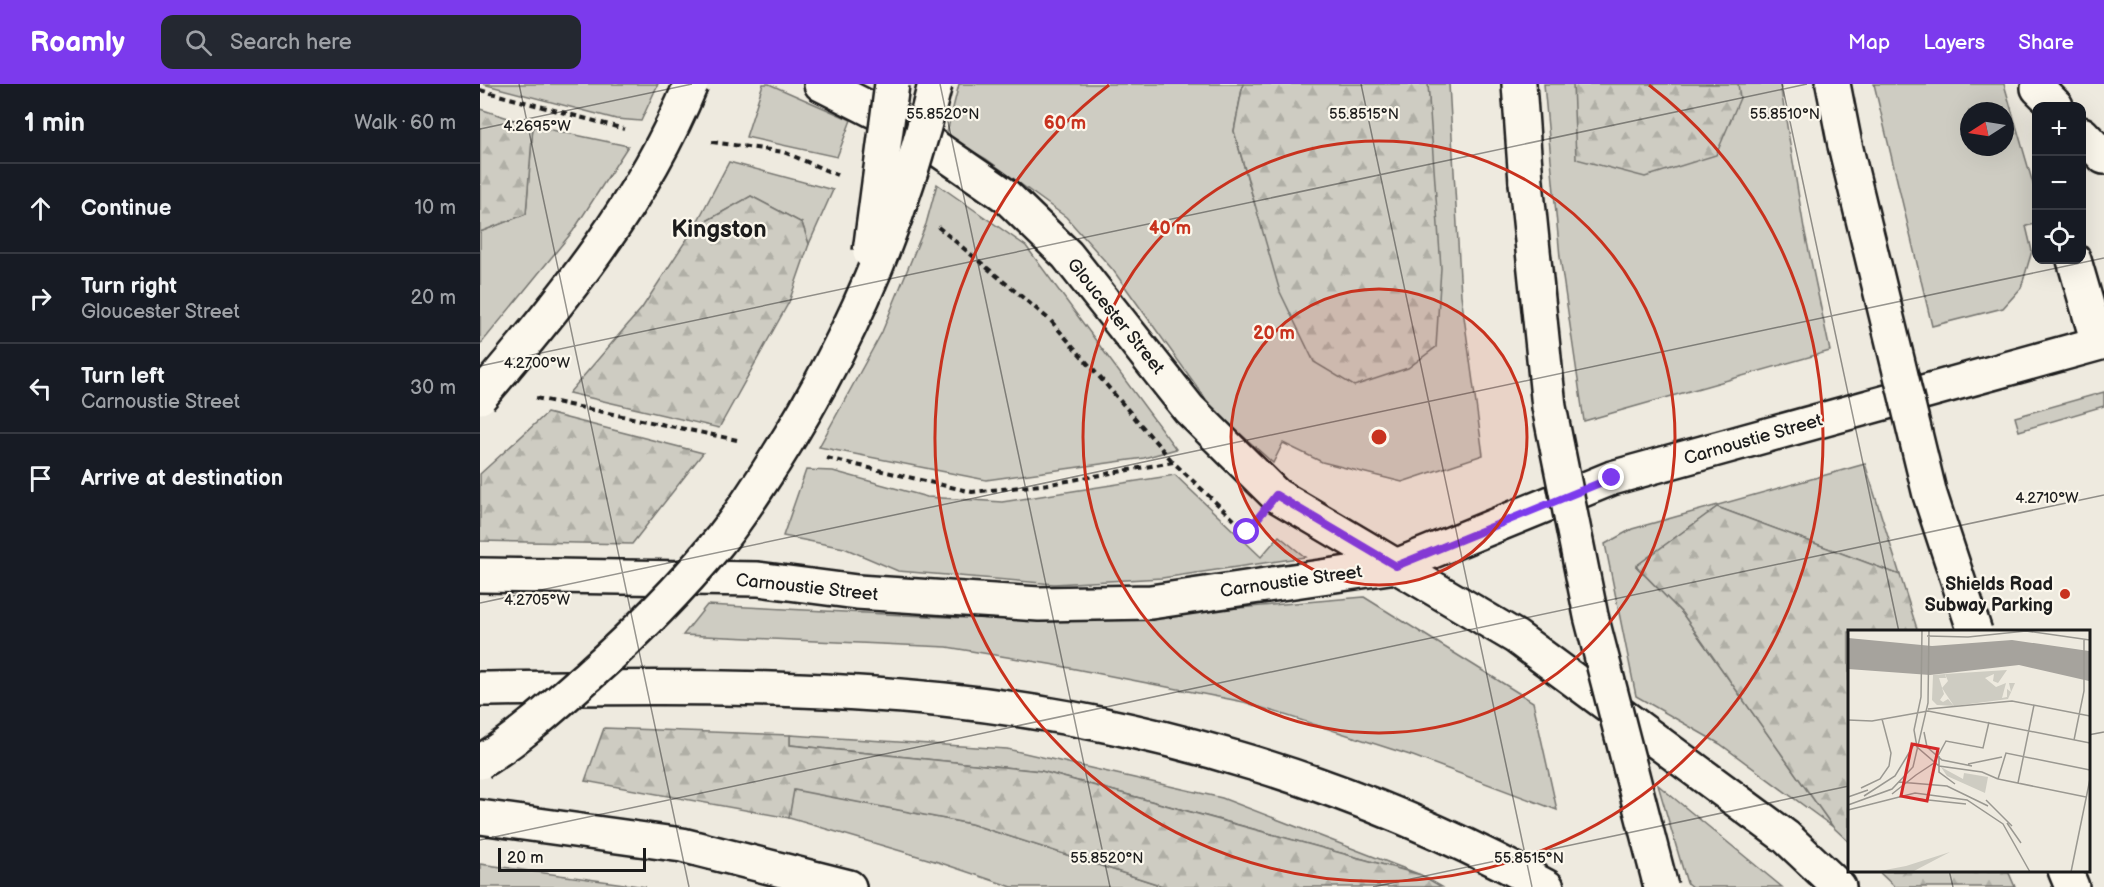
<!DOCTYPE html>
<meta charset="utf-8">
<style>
:root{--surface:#171b24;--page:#242831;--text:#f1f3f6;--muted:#9ea1a6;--line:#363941;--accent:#7c3aed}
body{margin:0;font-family:"Balsamiq Sans",sans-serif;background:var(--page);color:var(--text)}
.controls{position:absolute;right:18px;top:18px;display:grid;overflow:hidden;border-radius:12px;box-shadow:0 6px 24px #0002}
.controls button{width:54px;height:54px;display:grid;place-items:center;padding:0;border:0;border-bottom:2px solid var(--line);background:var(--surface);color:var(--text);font:30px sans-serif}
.compass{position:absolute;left:1480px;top:18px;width:54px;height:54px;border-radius:50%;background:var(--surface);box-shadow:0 6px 24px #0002;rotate:258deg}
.scale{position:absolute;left:18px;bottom:15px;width:148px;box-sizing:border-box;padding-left:6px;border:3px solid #1c1c1c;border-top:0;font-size:16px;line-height:21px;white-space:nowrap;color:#1c1c1c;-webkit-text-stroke:4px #fbf7ec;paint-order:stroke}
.stop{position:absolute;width:18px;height:18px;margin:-14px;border:4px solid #7c3aed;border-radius:50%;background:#fff}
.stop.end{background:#7c3aed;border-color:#fff;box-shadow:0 2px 6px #0008}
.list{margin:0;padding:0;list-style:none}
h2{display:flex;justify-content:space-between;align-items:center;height:78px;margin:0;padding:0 24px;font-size:26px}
h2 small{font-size:20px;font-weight:400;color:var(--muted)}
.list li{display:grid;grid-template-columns:39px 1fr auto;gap:18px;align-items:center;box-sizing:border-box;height:90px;padding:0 24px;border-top:2px solid var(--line)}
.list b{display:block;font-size:22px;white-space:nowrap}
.list p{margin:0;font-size:20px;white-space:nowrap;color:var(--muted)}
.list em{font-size:20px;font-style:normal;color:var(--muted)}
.icon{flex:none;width:33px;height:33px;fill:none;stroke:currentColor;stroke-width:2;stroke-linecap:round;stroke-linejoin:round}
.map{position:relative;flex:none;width:1624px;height:803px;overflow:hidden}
header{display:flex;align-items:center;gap:36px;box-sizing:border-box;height:84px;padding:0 30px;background:var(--accent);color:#fff}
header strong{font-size:28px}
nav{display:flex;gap:33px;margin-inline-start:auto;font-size:21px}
.search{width:420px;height:54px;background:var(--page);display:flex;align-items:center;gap:15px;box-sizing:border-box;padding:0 21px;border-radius:12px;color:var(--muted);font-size:22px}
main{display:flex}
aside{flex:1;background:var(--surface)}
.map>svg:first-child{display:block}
</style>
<header>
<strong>Roamly</strong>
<div class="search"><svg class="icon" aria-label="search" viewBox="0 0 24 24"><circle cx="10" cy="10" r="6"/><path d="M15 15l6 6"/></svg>Search here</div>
<nav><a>Map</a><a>Layers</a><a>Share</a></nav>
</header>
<main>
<aside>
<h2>1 min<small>Walk · 60 m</small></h2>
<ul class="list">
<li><svg class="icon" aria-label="ahead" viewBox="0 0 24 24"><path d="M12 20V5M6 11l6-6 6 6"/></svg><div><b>Continue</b></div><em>10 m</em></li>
<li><svg class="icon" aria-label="right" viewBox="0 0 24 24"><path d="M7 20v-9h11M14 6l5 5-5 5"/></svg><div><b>Turn right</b><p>Gloucester Street</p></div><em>20 m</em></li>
<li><svg class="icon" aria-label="left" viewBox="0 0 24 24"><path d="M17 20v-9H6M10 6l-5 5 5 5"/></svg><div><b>Turn left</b><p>Carnoustie Street</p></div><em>30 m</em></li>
<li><svg class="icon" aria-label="arrive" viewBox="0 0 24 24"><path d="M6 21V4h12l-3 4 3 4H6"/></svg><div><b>Arrive at destination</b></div></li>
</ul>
</aside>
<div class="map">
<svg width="1624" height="803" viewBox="0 0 1624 803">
<defs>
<pattern id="forest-firs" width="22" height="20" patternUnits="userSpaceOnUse" patternTransform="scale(1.5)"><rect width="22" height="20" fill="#ceccc2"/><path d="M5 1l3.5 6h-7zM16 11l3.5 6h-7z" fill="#b0afa6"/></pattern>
</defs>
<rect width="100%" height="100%" fill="#eeeadf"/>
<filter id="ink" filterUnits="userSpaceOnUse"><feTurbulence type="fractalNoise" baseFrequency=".0167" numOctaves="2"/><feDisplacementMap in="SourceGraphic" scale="12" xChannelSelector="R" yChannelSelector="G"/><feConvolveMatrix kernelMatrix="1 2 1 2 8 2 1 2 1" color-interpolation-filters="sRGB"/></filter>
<g filter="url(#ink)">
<!-- grass -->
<g fill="#ceccc2" stroke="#75746f" stroke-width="1.5" fill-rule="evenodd">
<polygon points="3,0 178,0 161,37 136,35"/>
<polygon points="283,0 289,0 371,36 357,73 266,53"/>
<polygon points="479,0 763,0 754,47 775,121 952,79 948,0 969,0 981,211 1003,371 922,398 842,378 803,359 793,379 733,325 633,186 586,133 506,75 466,52"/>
<polygon points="1064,0 1300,0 1324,144 1350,267 1104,337 1080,173"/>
<path d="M1394,0H1524L1556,110V140L1546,142L1552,167L1541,204L1523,224L1452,242ZM1489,27H1525V63H1489Z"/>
<polygon points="53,42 148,62 93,147 0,261 0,148 46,130"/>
<polygon points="249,78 353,106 329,160 322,139 271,112 214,144"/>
<polygon points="457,100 546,162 696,365 664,374 506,396 339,363 402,248 446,140"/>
<polygon points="1624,308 1624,322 1539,347 1535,333"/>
<polygon points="1385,380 1420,491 1237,423 1156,482 1202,529 1353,743 1240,660 1156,612 1125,460 1152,445"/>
<polygon points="326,386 353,387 447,413 522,418 695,391 781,473 799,452 825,473 682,494 574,500 418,487 364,464 303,452"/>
<polygon points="884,513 1053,618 1077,726 933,672 764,618 575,581 467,563 203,551 227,521 485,534 621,536"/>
<polygon points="310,651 527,665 742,714 941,791 561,687 310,661"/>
<polygon points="1178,701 1302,803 1212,803 1207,799"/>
<polygon points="313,705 491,740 686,803 532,803 458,778 309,734"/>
<polygon points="0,780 166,803 0,803"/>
</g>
<!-- forest -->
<g fill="url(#forest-firs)" stroke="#75746f" stroke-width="1.5">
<polygon points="763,0 948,0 961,184 956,263 928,284 874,302 834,278 800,208 754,47"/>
<polygon points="1093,0 1258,0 1260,14 1236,71 1165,93 1096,75"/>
<polygon points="0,25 53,42 46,130 0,148"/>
<polygon points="271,112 322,139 329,160 309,218 239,344 89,309 162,224 214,144"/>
<polygon points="67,329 223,369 152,460 0,457 0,390"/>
<polygon points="1237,423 1420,491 1438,548 1369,548 1369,758 1353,743 1202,529 1156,482"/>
<polygon points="124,644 310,651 310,661 561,687 941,791 962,803 686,803 491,740 314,706 309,734 105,697"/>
<polygon points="1398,787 1528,787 1535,803 1415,803"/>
</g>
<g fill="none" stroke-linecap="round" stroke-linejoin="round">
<defs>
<polyline id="secondary" points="0,491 278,495 377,508 559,520 671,518 916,482 1132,394 1624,258"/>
<polyline id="primary" points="341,0 426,43 526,112 587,171 709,325 796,411 916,482"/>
<g id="highway">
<polyline points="1039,0 1046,98"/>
<polyline points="1353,0 1365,61"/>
<polyline points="1558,4 1576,22"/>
<polyline points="1602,50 1624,73"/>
<polyline points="1594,176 1618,259"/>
<polyline points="916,482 1036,553 1306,753 1359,803"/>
<path d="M0,605C154,603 310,600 464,616C674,638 883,702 1067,803"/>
<polyline points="0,733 202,761 369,803"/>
<polyline points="1585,786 1592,803"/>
</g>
</defs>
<!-- secondary casing -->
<use href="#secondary" stroke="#1c1c1c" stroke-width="38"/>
<!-- primary casing -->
<use href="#primary" stroke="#1c1c1c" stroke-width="38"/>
<!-- highway casing -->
<use href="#highway" stroke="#1c1c1c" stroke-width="38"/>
<!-- path -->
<g stroke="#1c1c1c" stroke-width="4" stroke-dasharray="6 4.5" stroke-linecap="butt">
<polyline points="0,6 144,45"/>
<polyline points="232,58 304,68 357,91"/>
<polyline points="458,143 571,237 693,378"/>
<polyline points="56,314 257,356"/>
<polyline points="347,374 492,408 570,400 693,378 767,448 769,445"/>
</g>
<!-- secondary -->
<use href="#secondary" stroke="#fbf7ec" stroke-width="33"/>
<!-- primary -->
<use href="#primary" stroke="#fbf7ec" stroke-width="33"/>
<!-- highway -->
<use href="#highway" stroke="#fbf7ec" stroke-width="33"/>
<defs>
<g id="highway-bridge">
<polyline points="1365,61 1450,411 1495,548"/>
<polyline points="1046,98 1069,323 1111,532 1181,803"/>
<polyline points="390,168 412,0"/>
<path d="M0,313C82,217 163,118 211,0"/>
<path d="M0,678C40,653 75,621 110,590C155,550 198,507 237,460C258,435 276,406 294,378C369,261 423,135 455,0"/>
</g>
</defs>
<!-- highway-bridge casing -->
<use href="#highway-bridge" stroke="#1c1c1c" stroke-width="38" stroke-linecap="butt"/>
<!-- highway-bridge -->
<use href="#highway-bridge" stroke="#fbf7ec" stroke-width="33"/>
</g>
</g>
<g fill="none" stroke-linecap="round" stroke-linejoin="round" filter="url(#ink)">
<!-- route -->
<polyline stroke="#7c3aed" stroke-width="8" points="767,448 796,411 916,482 1132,394"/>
</g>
<!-- ticks -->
<path fill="none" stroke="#1c1c1c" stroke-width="1.5" stroke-opacity="0.45" d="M39,0L209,803M460,0L630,803M881,0L1052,803M1302,0L1419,548M0,45L212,0M0,282L1327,0M0,519L1624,174M1608,651L1624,648M0,756L1624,411M1469,786L1473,803M893,803L1369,702"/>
<!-- distance rings -->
<circle cx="899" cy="353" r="148" fill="#c8321e" fill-opacity=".12"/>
<g fill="none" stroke="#c8321e" stroke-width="3">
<circle cx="899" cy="353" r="148"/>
<circle cx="899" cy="353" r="296"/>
<path d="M1169 1A444 444 0 1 1 629 1"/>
</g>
<!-- markers -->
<circle fill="#c8321e" stroke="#fbf7ec" stroke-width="2" cx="1585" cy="510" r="6"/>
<g text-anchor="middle" stroke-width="4.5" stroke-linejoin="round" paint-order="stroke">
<!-- street labels -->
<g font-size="18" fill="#1c1c1c" stroke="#fbf7ec">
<text transform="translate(636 232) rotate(51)" y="6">Gloucester Street</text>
<text transform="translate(1273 355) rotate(-16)" y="6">Carnoustie Street</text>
<text transform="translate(811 497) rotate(-8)" y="6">Carnoustie Street</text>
<text transform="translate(327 503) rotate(6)" y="6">Carnoustie Street</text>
</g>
<!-- poi labels -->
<g font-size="18" font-weight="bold" fill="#1c1c1c" stroke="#fbf7ec" text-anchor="end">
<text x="1573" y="506">Shields Road<tspan x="1573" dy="21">Subway Parking</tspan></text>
</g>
<!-- district labels -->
<g font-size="24" font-weight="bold" fill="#1c1c1c" stroke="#fbf7ec">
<text x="239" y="153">Kingston</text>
</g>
</g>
<!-- overview -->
<g transform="translate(1368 546)">
<rect width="242" height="242" fill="#eeeadf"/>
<path d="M93,137L115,149L116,143L140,147L137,163L99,146ZM102,222L66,241H32L58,236Z" fill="#ceccc2"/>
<path d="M97,44L98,48H91L96,64L92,70L95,72L100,69L106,76L89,75L84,70L85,45Z" fill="#ceccc2"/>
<path d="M159,40L150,53L145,51L146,44L137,48L148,57L158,53L154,68L159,67V59L163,62L161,53H167L160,69L106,76L94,58L100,51L97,44Z" fill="#ceccc2"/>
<path d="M0,8L84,16L164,10L241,21V51L171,35L82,45L0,39Z" fill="#a6a39d"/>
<path fill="none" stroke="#9a9891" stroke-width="1.5" d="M74,0L73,67L66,100L69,117L91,136L134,142L150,149M79,6L120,7L178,1L242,10M80,79L164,71L242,86M0,90L24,91L80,81L242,113M76,102L79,117L94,130L124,136M226,110L236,61V10M91,126V142L107,154M120,134L154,127M68,145L86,133L98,111L135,118L141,92M51,152L99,156L140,176M170,153L186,75M13,158L32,149L41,136L43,123L34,89M44,164L68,145M16,166L47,146L67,113M0,167L20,160M238,167L150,149L158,123L242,140M71,169L118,174M138,170L164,196M0,175L44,159L65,137L80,73L81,0M0,180L67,163L119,170L155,194L182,242M159,193L173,213M223,242L242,149"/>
<path fill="#d62828" fill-opacity="0.15" stroke="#d62828" stroke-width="3" d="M64,114L90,119L79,171L53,166Z"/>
<rect width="242" height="242" fill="none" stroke="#1c1c1c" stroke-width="3"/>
</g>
<g font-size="15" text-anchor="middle" fill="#1c1c1c" stroke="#fbf7ec" stroke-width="4.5" stroke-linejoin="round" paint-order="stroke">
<text x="463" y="35">55.8520°N</text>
<text x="884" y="35">55.8515°N</text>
<text x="1305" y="35">55.8510°N</text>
<text x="57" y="47">4.2695°W</text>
<text x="57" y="284">4.2700°W</text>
<text x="1567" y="419">4.2710°W</text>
<text x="57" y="521">4.2705°W</text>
<text x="627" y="779">55.8520°N</text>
<text x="1049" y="779">55.8515°N</text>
</g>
<circle cx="899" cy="353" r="9" fill="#c8321e" stroke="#fbf7ec" stroke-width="3"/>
<g font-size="18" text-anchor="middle" font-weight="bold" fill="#c8321e" stroke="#fbf7ec" stroke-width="4.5" stroke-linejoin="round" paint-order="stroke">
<text x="585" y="45">60 m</text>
<text x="690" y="150">40 m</text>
<text x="794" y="255">20 m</text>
</g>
</svg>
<div class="controls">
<button>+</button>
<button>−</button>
<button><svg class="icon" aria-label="locate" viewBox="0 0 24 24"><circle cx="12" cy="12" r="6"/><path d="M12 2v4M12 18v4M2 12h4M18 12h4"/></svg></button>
</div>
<svg class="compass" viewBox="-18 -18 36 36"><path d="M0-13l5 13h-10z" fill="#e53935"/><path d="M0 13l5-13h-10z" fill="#9ea1a6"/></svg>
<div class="scale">20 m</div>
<div class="stop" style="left:767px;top:448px"></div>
<div class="stop end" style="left:1132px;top:394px"></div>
</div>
</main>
